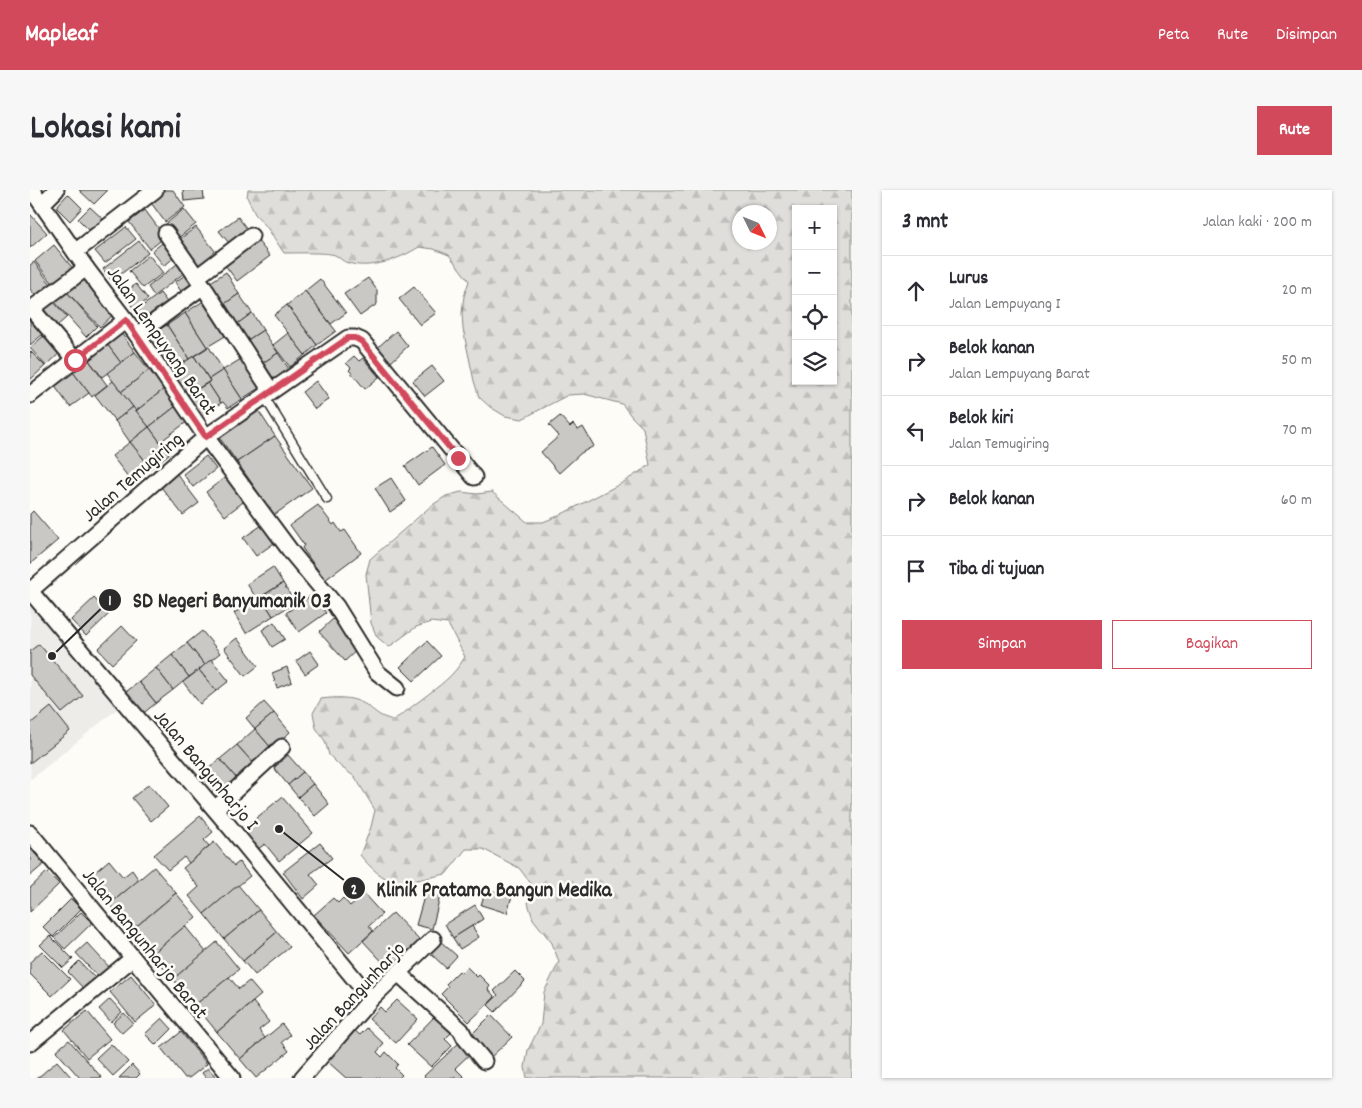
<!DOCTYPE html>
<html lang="id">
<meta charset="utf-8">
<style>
:root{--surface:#fff;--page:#f7f7f7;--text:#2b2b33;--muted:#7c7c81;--line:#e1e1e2;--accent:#d1495b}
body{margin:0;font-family:Dekko,sans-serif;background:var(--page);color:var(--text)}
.controls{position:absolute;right:15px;top:15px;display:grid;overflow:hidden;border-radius:0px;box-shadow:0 1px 4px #0004}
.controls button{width:45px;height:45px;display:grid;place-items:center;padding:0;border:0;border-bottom:1px solid var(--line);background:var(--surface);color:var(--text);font:25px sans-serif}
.compass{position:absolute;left:702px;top:15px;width:45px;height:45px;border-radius:50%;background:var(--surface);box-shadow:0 1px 4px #0004;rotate:133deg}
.stop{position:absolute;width:15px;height:15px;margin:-11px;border:4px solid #d1495b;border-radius:50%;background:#fff}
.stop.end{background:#d1495b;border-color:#fff;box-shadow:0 1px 5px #0008}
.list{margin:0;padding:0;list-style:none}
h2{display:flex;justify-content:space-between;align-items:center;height:65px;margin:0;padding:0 20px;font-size:21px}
h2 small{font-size:16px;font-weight:400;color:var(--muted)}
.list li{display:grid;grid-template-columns:32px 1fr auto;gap:15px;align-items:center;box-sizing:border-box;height:70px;padding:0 20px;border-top:1px solid var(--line)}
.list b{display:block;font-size:19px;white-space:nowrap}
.list p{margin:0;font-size:16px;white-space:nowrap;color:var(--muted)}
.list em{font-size:16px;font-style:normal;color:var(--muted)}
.actions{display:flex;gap:10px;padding:15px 20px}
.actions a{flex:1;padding:11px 0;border:1px solid var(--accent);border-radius:0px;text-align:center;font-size:18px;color:var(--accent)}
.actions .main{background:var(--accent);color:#fff}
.icon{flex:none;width:28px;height:28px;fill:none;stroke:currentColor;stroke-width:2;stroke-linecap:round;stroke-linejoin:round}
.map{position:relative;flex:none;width:822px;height:888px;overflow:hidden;border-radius:0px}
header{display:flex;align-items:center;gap:30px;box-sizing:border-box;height:70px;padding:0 25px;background:var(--accent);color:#fff}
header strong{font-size:24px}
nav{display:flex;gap:28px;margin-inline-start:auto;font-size:18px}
.intro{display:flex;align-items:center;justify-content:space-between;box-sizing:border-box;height:120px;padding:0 30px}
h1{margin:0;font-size:35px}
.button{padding:12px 22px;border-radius:0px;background:var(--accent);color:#fff;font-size:18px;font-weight:700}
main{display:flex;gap:30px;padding:0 30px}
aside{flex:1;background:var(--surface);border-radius:0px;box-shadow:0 1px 4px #0004}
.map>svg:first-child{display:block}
</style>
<header>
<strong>Mapleaf</strong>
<nav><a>Peta</a><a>Rute</a><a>Disimpan</a></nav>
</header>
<div class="intro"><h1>Lokasi kami</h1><a class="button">Rute</a></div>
<main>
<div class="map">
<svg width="822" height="888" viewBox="0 0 822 888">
<defs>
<pattern id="forest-firs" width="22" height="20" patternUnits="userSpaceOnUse" patternTransform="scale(1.25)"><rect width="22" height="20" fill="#dfdeda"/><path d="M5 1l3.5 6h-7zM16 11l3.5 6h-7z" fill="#c0bfbb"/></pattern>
</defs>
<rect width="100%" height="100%" fill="#fdfcf7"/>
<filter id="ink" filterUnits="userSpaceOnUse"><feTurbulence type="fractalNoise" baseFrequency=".02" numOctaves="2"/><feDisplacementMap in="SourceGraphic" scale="10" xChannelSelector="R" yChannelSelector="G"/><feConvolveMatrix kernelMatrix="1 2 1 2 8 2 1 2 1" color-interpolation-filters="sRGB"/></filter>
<g filter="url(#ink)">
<!-- built -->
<polygon fill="#edece8" points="0,413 87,519 0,590"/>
<!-- forest -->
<path fill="url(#forest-firs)" stroke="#858482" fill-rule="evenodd" d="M218,0H822V888H497L495,877L498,860L511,834L514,802L529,772L522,753L503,729L498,713L505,699L489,678L453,659H436L416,684C405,686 378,693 368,692C353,691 339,676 330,665L341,637L345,620L325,587L311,577L299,565L295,551L286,538L283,523L291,509C307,507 325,506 339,517C350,525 349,526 363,530C374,524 382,516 392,509C410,495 423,487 435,467L418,434L401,432L386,437L359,457L347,447L341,433L336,384L340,369L401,316L416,306L431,302L447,304L462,302L497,332H513L528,326L592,293L620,275L613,238L602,227L592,214L554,204L538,205L492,229L475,226L460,217L449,207L444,191L433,139L432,123L434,106L439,91L419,65L404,59L389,57C370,69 341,80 318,73C313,72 309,67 305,65C296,62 265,63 254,63L236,36L225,24L217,7ZM766,19H803V191H766ZM709,22H739V52H709Z"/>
<!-- building -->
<g fill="#c9c8c4" stroke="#2b2b2b">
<polygon points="49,0 76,0 77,1 64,14"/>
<polygon points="131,0 143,0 155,17 135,32 119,10"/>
<polygon points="153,0 173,0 174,9 154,11"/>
<polygon points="38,4 52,18 40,31 26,17"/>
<polygon points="60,17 74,30 61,42 48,29"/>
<polygon points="154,19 166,34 147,49 136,34"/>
<polygon points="115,20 135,47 120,59 99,32"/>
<polygon points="0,24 17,43 0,58"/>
<polygon points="208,27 217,39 199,53 189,41"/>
<polygon points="96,37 106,49 75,73 65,61"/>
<polygon points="166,37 189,66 170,81 147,51"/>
<polygon points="136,50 147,65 134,76 122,61"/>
<polygon points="227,50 240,66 207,91 195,75"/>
<polygon points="109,51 118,63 82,91 73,79"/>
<polygon points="24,55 44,80 24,95 5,71"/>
<polygon points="119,65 133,83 113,98 99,81"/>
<polygon points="4,72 23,97 8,109 0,99 0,75"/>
<polygon points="147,74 154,83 124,106 118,97"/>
<polygon points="196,82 209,104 190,117 176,95"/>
<polygon points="158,83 165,94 152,103 145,92"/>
<polygon points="55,86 87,121 70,137 37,102"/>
<polygon points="338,88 347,100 347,114 330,126 314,104"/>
<polygon points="290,89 316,123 301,134 275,101"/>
<polygon points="106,94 118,109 105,120 93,104"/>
<polygon points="384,97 406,123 390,135 369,109"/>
<polygon points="36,101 67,136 56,147 25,112"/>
<polygon points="275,101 306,141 287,155 257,115"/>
<polygon points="130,103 140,116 115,134 106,121"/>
<polygon points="209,104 222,123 203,137 190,117"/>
<polygon points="22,110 37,127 26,137 11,120"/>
<polygon points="175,110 197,145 177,157 155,123"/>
<polygon points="257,115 287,155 275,165 244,125"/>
<polygon points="155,123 177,157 159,169 137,135"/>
<polygon points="222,123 233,140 213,153 203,137"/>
<polygon points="0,130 13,144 0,155"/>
<polygon points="137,135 159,169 137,183 115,148"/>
<polygon points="233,140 248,163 228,176 213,153"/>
<polygon points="366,141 378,156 360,173 347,158"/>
<polygon points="18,142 34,159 16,176 0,158"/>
<polygon points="91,143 105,162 91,173 77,154"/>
<polygon points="258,143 275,165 260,177 243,155"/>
<polygon points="77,154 91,173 72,187 58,169"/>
<polygon points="179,157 193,180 179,189 164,166"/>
<polygon points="0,161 15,176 0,190"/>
<polygon points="105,162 119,180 91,202 77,183"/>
<polygon points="248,163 259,179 239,193 228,176"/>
<polygon points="55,165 77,195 62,207 39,177"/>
<polygon points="164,166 180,191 156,206 140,181"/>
<polygon points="324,166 329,171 333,168 349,187 335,199 319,180 321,178 316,173"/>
<polygon points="211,169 229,198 212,209 193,180"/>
<polygon points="402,176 414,191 395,206 383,191"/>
<polygon points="39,177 59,203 40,217 21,191"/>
<polygon points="119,180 134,199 106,221 91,202"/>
<polygon points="193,180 212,209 198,218 193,212 191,213 178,193 180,191 179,189"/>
<polygon points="83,191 103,217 85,231 65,205"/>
<polygon points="286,191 299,209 285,219 272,202"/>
<polygon points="178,193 191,213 169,227 156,206"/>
<polygon points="134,199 146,216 119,237 106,221"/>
<polygon points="146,216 158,231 130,252 119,237"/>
<polygon points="103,217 119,237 100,252 85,231"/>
<polygon points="228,220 245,246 207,272 189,247"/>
<polygon points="530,226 540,237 543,234 548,240 553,237 564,256 551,263 529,283 511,262 529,246 519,235"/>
<polygon points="119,237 139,264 121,278 100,252"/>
<polygon points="245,246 282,298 244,325 207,272"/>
<polygon points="100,252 121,278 102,292 82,266"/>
<polygon points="402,257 415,275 388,295 375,276"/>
<polygon points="176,266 186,279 163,297 153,284"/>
<polygon points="147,284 169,313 153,325 131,297"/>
<polygon points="198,285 217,309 195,326 176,302"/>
<polygon points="361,288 376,311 360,322 345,298"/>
<polygon points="288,315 303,335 305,333 311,342 315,340 331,363 295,390 272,358 274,355 260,335"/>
<polygon points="3,321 28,350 0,374 0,324"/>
<polygon points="235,333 247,351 226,366 213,348"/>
<polygon points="243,377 253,393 227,409 217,394"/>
<polygon points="253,393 265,413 243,426 231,407"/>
<polygon points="283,404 296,423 269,442 256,423"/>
<polygon points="231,407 243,426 216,443 204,423"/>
<polygon points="64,408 79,424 56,446 41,430"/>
<polygon points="303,429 329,458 315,471 289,442"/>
<polygon points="244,432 255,449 242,457 232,440"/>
<polygon points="92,436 106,451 82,474 68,459"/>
<polygon points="172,441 190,463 175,475 157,453"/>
<polygon points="207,448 228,476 215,486 194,458"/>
<polygon points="397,451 411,466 384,491 370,477"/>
<polygon points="157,453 175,475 159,487 142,465"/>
<polygon points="9,454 53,506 32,523 0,485 0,461"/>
<polygon points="280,461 289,474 275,484 266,471"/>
<polygon points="142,465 159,487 143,500 126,478"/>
<polygon points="181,469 199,491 186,501 169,480"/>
<polygon points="257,477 262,492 247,498 242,483"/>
<polygon points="126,478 143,500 126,513 109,492"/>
<polygon points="169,480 186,501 170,514 153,492"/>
<polygon points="109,492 126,513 110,526 93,504"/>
<polygon points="234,512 244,523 225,539 216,528"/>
<polygon points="21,517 40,541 0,573 0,534"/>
<polygon points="244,523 260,542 242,559 225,539"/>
<polygon points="225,539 242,559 224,574 207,555"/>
<polygon points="207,555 224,574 207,589 190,569"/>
<polygon points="258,565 273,582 258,595 244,578"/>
<polygon points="190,569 207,589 188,605 171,585"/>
<polygon points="273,582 283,594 268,607 258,595"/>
<polygon points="119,594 138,617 121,631 102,608"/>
<polygon points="283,594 299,614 285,626 268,607"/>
<polygon points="252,607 283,643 249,671 235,654 228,659 214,642 221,636 219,634"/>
<polygon points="170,626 183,642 174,650 179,656 159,673 154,667 138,680 124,665"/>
<polygon points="184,652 204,676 209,672 220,686 174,724 159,706 169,697 153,678"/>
<polygon points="290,653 302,668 280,684 289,695 273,709 253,682"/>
<polygon points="0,658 14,674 0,686"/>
<polygon points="79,670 93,687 102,680 109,690 80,714 58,688"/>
<polygon points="124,677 146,703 102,740 80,714"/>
<polygon points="17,682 29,694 0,722 0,698"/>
<polygon points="208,695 229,720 194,749 174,724"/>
<polygon points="456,699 482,706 477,723 451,715"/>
<polygon points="146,703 166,727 122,764 102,740"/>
<polygon points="395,703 410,706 402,739 386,735"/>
<polygon points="334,704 352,724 339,736 343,741 319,763 284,725 303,708 308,713 313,708 320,716"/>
<polygon points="41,709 51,719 23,747 13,737"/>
<polygon points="445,715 453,729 423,748 415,734"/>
<polygon points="229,720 247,742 213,771 194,749"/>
<polygon points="51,722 62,733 35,759 24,748"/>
<polygon points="363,723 390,751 359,779 333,751"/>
<polygon points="155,736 176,762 143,789 122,764"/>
<polygon points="442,736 449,747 430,759 423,748"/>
<polygon points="247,742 260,757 225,785 213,771"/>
<polygon points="20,746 43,769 33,778 10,755"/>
<polygon points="409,750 427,766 416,778 399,762"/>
<polygon points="187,752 209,779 165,815 143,789"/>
<polygon points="57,753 81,779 70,789 46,763"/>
<polygon points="12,761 40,789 22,806 0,784 0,772"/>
<polygon points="49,771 65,788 54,799 38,782"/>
<polygon points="437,777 447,787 449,785 460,796 458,799 465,807 439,832 411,804 418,797 416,794 429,781 431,783"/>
<polygon points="485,781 495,791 465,822 458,815 468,805 464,801"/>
<polygon points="101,785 126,815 105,832 80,802"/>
<polygon points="199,787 209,799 219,791 231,805 187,842 165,815"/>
<polygon points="80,809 92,822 81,832 69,819"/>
<polygon points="367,810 388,829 366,853 339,829 350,817 355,822"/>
<polygon points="223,812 239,832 229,840 235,848 210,869 187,842"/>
<polygon points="57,821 80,849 57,868 34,840"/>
<polygon points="94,823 103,833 92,843 83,833"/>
<polygon points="406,825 423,841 415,849 422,856 401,877 377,855"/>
<polygon points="461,825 482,847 460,868 439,847"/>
<polygon points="132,828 142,839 126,855 115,844"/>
<polygon points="252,834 260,845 252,852 259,861 226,888 210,869"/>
<polygon points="337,838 354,854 347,862 352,867 356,862 368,874 365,878 372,885 369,888 316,888 297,871 325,841 330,845"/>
<polygon points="151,842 177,874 159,888 155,888 131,858"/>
<polygon points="39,850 72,888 50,888 26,861"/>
<polygon points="431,851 442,862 425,878 435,888 396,888 394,886"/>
<polygon points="81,854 98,872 83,886 66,868"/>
<polygon points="27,871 42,888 6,888 11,885"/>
<polygon points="102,875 110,884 106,888 89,888"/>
<polygon points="178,878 186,887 185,888 176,888 172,883"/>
</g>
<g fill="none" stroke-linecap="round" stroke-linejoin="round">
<defs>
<polyline id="lane" points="234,206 297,309"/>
<g id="street">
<polyline points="2,0 56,78 107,145 176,247 262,363 306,416 347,482 367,498"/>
<polyline points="12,14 26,0"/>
<polyline points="136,43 173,96 241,201"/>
<polyline points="45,62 125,0"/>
<polyline points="167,87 221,46"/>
<polyline points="1,118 45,170"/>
<polyline points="0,120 56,78"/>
<polyline points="107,145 173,96"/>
<polyline points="0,205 96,130"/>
<polyline points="185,619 252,557"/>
<polyline points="0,643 202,888"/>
<polyline points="368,783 431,840 435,848 454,871"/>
<polyline points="341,809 204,642 0,401 176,247 318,148 325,148 332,151 444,287"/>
<polyline points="0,853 103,768"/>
<polyline points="272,888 341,809 403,749"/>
</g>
</defs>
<!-- lane casing -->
<use href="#lane" stroke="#2b2b2b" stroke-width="11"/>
<!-- street casing -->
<use href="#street" stroke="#2b2b2b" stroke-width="19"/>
<!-- lane -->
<use href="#lane" stroke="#fdfcf7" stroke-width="8"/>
<!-- street -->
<use href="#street" stroke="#fdfcf7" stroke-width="15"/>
</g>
</g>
<g fill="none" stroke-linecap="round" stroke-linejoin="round" filter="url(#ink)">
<!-- route -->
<polyline stroke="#d1495b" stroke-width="6" points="45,170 96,130 176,247 318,148 325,148 332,152 428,268"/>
</g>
<g text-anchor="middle" stroke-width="5" stroke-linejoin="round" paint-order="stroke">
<!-- street labels -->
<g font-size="20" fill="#2b2b2b" stroke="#fdfcf7">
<text transform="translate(133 150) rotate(55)" y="7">Jalan Lempuyang Barat</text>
<text transform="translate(102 286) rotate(-41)" y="7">Jalan Temugiring</text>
<text transform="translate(177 579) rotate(50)" y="7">Jalan Bangunharjo I</text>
<text transform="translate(116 753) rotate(51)" y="7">Jalan Bangunharjo Barat</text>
<text transform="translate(323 805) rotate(-47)" y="7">Jalan Bangunharjo</text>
</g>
</g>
<!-- callouts -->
<path fill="none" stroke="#2b2b2b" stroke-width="2" d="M22 466L80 410M249 639L324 698"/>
<g fill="#2b2b2b" stroke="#fdfcf7" stroke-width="2">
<circle cx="22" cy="466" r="5"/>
<circle cx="249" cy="639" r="5"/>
<circle cx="80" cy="410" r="12"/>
<circle cx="324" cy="698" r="12"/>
</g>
<g font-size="15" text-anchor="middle" font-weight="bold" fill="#fff">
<text x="80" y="415">1</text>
<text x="324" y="704">2</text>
</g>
<g font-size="21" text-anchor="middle" font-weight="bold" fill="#2b2b2b" stroke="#fdfcf7" stroke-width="5" stroke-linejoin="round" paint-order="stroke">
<text x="202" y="417">SD Negeri Banyumanik 03</text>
<text x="464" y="706">Klinik Pratama Bangun Medika</text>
</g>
</svg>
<div class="controls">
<button>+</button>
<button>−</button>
<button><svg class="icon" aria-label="locate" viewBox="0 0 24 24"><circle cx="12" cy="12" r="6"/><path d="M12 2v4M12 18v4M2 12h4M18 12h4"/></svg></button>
<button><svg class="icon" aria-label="layers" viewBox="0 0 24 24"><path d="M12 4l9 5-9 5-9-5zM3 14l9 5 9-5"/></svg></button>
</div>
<svg class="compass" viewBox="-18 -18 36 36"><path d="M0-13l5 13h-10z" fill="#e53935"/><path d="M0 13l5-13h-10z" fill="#7c7c81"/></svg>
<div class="stop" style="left:45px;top:170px"></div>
<div class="stop end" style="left:428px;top:268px"></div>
</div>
<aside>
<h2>3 mnt<small>Jalan kaki · 200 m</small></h2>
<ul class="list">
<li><svg class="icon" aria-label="ahead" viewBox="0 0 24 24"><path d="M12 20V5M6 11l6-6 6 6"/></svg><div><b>Lurus</b><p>Jalan Lempuyang I</p></div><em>20 m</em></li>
<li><svg class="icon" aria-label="right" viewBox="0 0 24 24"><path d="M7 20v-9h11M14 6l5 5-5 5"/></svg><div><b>Belok kanan</b><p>Jalan Lempuyang Barat</p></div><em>50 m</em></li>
<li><svg class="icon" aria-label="left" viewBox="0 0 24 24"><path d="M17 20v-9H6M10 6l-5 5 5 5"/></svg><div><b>Belok kiri</b><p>Jalan Temugiring</p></div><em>70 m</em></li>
<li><svg class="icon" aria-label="right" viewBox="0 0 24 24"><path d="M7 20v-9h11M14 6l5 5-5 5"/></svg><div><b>Belok kanan</b></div><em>60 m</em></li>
<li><svg class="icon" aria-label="arrive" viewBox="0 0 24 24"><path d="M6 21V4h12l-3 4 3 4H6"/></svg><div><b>Tiba di tujuan</b></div></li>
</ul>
<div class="actions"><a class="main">Simpan</a><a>Bagikan</a></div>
</aside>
</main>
